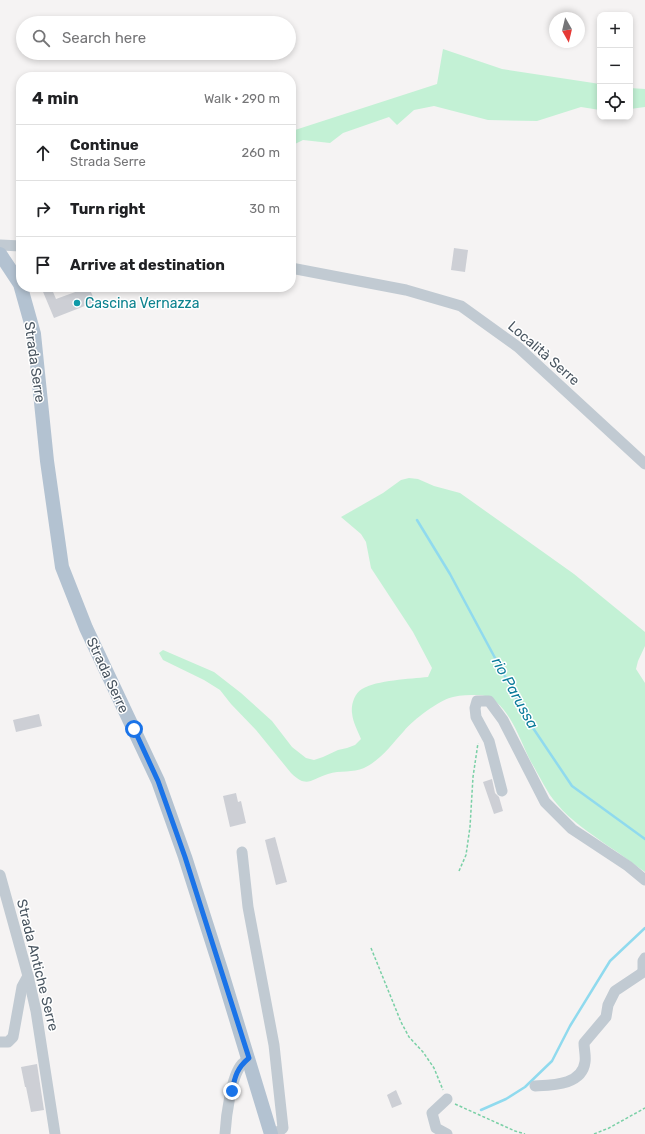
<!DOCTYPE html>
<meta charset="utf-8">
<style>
:root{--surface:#fff;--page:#f6f6f6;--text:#202124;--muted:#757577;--line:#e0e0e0}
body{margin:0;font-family:Rubik,sans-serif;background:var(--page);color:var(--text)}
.controls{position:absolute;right:12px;top:12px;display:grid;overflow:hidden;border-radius:8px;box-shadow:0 2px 6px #0003}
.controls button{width:36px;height:36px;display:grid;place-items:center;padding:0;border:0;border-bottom:1px solid var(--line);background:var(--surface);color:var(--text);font:20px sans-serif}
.compass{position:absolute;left:549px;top:12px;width:36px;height:36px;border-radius:50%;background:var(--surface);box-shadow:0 2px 6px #0003;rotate:172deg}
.stop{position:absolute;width:12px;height:12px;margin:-9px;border:3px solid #1a73e8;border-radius:50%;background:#fff}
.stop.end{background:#1a73e8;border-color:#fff;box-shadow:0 1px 4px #0008}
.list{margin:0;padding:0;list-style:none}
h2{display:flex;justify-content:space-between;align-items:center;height:52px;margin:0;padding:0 16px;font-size:17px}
h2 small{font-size:13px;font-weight:400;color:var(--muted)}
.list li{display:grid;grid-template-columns:26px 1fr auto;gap:12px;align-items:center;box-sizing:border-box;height:56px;padding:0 16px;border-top:1px solid var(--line)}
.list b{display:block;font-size:15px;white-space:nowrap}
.list p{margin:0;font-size:13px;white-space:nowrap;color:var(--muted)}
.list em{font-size:13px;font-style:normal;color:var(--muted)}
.icon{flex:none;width:22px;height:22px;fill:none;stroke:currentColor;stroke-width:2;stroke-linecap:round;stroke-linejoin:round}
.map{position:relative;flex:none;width:645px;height:1134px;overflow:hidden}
.search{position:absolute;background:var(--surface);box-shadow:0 2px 6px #0003;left:16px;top:16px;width:280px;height:44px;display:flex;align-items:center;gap:10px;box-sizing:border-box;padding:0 14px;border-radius:22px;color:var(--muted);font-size:15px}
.panel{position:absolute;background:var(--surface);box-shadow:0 2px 6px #0003;left:16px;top:72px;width:280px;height:220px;border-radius:16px}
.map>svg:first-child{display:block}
</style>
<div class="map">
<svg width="645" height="1134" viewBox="0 0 645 1134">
<rect width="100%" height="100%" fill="#f5f3f3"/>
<!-- green -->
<g fill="#c3f1d5">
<polygon points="443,49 502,69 600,84 600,110 581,107 537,121 488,120 434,106 414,110 397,125 389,117 343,133 330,143 303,140 291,146 291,132 295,130 437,84"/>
<polygon points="630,88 645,89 645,107 630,109"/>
<path d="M409,478L418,479L434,486L460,493L574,574L645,632V646L638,661L636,669L645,683V872C633,864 621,854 608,846C590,833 571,821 557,804C547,793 539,775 531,762C520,742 507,694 477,695C470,695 461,695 453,697C439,700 413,720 404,731C392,744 381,760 364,768C353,773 340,770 328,774C311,779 307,789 291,773L256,730L231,704L220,690L204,680L163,660L159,653L163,650L214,672L241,693L272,721L292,747L306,758L314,760L323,757L338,750L347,748L355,745L361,739C358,731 353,723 352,713C351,705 354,694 362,689C377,680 410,679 428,677L432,668L413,632L371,568L366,542L361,534L341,517L383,493L401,480Z"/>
</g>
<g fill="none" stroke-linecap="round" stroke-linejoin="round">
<!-- stream -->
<g stroke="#90daee" stroke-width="2.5">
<polyline points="417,520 450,574 531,725 572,786 645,839"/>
<polyline points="481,1110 506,1099 525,1087 552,1061 570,1026 610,961 645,928"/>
</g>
</g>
<!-- building -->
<g fill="#cdcfd5">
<polygon points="454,248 468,250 465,272 451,270"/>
<polygon points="41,287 51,287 56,299 89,287 95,302 54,318"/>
<polygon points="39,714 42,726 16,732 13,720"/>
<polygon points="492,779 495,793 499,797 503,811 494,814 483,782"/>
<polygon points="236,793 238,802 241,801 246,823 230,827 223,796"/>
<polygon points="275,837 287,882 276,885 265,840"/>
<polygon points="37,1064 44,1110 31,1112 26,1087 25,1087 21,1067"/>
<polygon points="396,1090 402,1104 392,1108 387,1095"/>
</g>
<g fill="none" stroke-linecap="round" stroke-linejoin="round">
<!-- path -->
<g stroke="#7ad0a6" stroke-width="1.5" stroke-dasharray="3 2" stroke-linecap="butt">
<polyline points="459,871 466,855 470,827 473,777 478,743"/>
<polyline points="371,948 401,1022 409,1037 423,1052 434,1068 443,1090"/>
<polyline points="455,1104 515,1131 525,1134"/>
<polyline points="594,1134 609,1128 645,1108"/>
</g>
<!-- minor -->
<g stroke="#c1cad2" stroke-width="11">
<polyline points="0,245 21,246"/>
<polyline points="291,268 406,290 461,306 518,347 645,464"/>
<polyline points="502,791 489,741 476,717 475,708 477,701 489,701 503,720 545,802 572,829 628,866 645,880"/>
<polyline points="242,852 248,907 274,1045 283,1128 276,1134"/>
<polyline points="0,875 28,976 36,1011 55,1134"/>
<polyline points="643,971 643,961 645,958"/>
<polyline points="0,1042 8,1042 13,1037 22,987 28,976"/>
<path d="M535,1086C553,1085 582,1085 585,1062C586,1056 584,1049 584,1043L606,1017L608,1005L615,991L645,971"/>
<path d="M225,1134C226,1117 231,1076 242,1064C244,1062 247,1060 249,1058"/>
<polyline points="447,1134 436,1128 432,1113 447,1099"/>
</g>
<!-- major -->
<polyline stroke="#b3c2d1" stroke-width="14" points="0,254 20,284 34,334 47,461 62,567 86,628 158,781 185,857 222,973 271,1134"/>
</g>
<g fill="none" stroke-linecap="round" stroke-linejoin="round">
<!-- route -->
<path stroke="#1a73e8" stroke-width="5" d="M134,729L158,781L185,857L249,1058C237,1068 235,1076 232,1091"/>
</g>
<!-- markers -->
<circle fill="#0f9aa8" stroke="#fff" stroke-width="1.5" cx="77" cy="303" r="4"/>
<g text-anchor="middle" stroke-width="3" stroke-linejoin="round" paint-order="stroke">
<!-- culture labels -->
<g font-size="14" fill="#0d838f" stroke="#fff" text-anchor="start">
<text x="85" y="308">Cascina Vernazza</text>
</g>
<!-- street labels -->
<g font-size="14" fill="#4a5661" stroke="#fff">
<text transform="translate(544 353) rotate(41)" y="5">Località Serre</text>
<text transform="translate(35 362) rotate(82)" y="5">Strada Serre</text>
<text transform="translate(108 675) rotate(65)" y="5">Strada Serre</text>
<text transform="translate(38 965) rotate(76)" y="5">Strada Antiche Serre</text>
</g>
<!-- water labels -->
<g font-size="15" font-style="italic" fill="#0c7c9b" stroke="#fff">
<text transform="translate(515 693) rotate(61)" y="5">rio Parussa</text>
</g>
</g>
</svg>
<div class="controls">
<button>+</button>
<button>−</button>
<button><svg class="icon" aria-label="locate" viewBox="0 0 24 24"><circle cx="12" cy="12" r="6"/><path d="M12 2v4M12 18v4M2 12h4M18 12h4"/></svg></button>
</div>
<svg class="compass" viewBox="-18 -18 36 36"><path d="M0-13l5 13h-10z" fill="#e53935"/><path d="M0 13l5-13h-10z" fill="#757577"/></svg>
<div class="stop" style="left:134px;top:729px"></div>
<div class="stop end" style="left:232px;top:1091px"></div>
<div class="search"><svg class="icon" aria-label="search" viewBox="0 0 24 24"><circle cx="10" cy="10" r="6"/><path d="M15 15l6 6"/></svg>Search here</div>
<section class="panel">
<h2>4 min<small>Walk · 290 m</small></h2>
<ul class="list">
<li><svg class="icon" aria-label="ahead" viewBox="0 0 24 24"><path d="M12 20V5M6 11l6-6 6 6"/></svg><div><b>Continue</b><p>Strada Serre</p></div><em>260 m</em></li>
<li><svg class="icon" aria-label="right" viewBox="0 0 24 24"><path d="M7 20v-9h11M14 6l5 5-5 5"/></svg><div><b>Turn right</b></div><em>30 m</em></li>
<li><svg class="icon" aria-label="arrive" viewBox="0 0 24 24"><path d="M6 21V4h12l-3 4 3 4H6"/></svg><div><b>Arrive at destination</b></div></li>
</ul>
</section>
</div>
